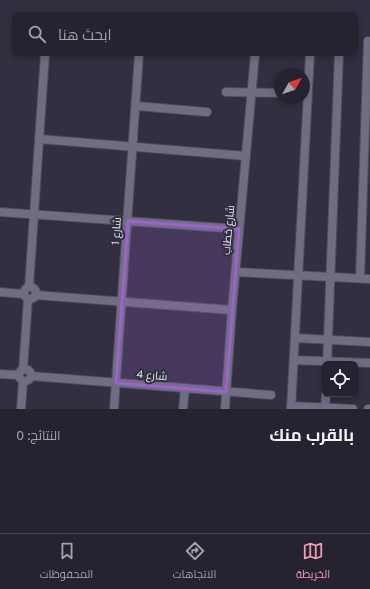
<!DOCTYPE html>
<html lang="ar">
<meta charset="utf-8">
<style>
:root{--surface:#252330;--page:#312f3c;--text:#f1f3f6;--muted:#a3a4ab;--line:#42404c;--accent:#f19ab3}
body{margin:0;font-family:Overpass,Cairo,sans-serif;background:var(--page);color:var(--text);direction:rtl}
.controls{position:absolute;right:12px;bottom:12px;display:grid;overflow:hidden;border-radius:6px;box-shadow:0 2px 6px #0003}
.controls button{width:36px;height:36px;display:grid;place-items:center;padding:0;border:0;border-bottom:1px solid var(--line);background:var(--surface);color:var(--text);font:20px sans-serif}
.compass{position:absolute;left:274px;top:68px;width:36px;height:36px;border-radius:50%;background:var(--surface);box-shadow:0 2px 6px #0003;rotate:50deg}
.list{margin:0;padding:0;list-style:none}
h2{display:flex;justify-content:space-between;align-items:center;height:52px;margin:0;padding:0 16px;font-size:17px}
h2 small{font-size:13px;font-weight:400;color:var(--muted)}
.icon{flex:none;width:22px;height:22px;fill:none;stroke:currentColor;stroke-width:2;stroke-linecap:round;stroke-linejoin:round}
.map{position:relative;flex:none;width:370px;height:409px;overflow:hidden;direction:ltr}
.search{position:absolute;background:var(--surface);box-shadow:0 2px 6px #0003;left:12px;right:12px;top:12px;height:44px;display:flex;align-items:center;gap:10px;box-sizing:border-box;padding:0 14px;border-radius:6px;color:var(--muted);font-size:15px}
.sheet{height:124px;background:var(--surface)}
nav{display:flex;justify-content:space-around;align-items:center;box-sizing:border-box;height:56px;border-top:1px solid var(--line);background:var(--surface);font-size:11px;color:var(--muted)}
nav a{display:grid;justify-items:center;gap:2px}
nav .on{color:var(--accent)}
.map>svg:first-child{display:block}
</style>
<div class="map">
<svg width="370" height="409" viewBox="0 0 370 409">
<rect width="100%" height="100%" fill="#312f40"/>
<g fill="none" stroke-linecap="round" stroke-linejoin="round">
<defs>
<g id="minor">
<polyline points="226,92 280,93"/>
<polyline points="136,106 207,112"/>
<polyline points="39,139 246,156"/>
<polyline points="0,212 239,229"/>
<polyline points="236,272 370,279"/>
<polyline points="360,278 368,41"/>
<polyline points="29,287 45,54"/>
<circle cx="30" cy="293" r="6"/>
<polyline points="0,292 24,294"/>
<polyline points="35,295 232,310"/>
<polyline points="295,338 370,342"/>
<polyline points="294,360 370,363"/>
<polyline points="327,364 339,54"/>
<circle cx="25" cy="375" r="6"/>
<polyline points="23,370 28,299"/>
<polyline points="0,374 19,375"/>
<polyline points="31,376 271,395"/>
<polyline points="291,406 353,409"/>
<polyline points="21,409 23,381"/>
<polyline points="114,409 139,54"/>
<polyline points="183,409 185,388"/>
<polyline points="225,409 232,310 255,54"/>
<polyline points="291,409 310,54"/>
<polyline points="325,409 326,394"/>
<polyline points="368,409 370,409"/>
</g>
</defs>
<!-- minor casing -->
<use href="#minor" stroke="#4e4c5a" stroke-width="10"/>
<!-- minor -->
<use href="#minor" stroke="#6f6d81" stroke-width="8"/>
</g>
<!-- marked area -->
<path fill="#9a63cd" fill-opacity="0.2" stroke="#9a63cd" stroke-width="3" stroke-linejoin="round" d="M128,221L239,229L226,392L116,383Z"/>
<g text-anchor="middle" stroke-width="4" stroke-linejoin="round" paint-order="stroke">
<!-- street labels -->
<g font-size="11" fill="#e3e2ed" stroke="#312f40">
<text transform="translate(228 230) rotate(-85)" y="4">شارع خطاب</text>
<text transform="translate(116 231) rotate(-86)" y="4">شارع 1</text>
<text transform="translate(152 375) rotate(5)" y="4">شارع 4</text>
</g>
</g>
</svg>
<div class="controls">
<button><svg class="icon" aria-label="locate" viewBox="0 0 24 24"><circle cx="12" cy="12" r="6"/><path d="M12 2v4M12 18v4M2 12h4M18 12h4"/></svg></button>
</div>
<svg class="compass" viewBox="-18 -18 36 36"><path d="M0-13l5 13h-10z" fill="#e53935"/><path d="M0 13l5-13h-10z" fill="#a3a4ab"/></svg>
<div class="search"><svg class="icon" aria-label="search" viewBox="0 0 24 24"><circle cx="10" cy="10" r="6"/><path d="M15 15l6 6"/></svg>ابحث هنا</div>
</div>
<section class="sheet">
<h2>بالقرب منك<small>النتائج: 0</small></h2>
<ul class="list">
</ul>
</section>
<nav>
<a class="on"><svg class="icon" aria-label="map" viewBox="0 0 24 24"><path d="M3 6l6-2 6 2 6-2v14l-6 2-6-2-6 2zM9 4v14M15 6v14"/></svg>الخريطة</a>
<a><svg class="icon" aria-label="directions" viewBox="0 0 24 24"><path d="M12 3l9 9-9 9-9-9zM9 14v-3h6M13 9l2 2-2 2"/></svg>الاتجاهات</a>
<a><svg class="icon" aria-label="saved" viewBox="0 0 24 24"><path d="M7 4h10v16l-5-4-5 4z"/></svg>المحفوظات</a>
</nav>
